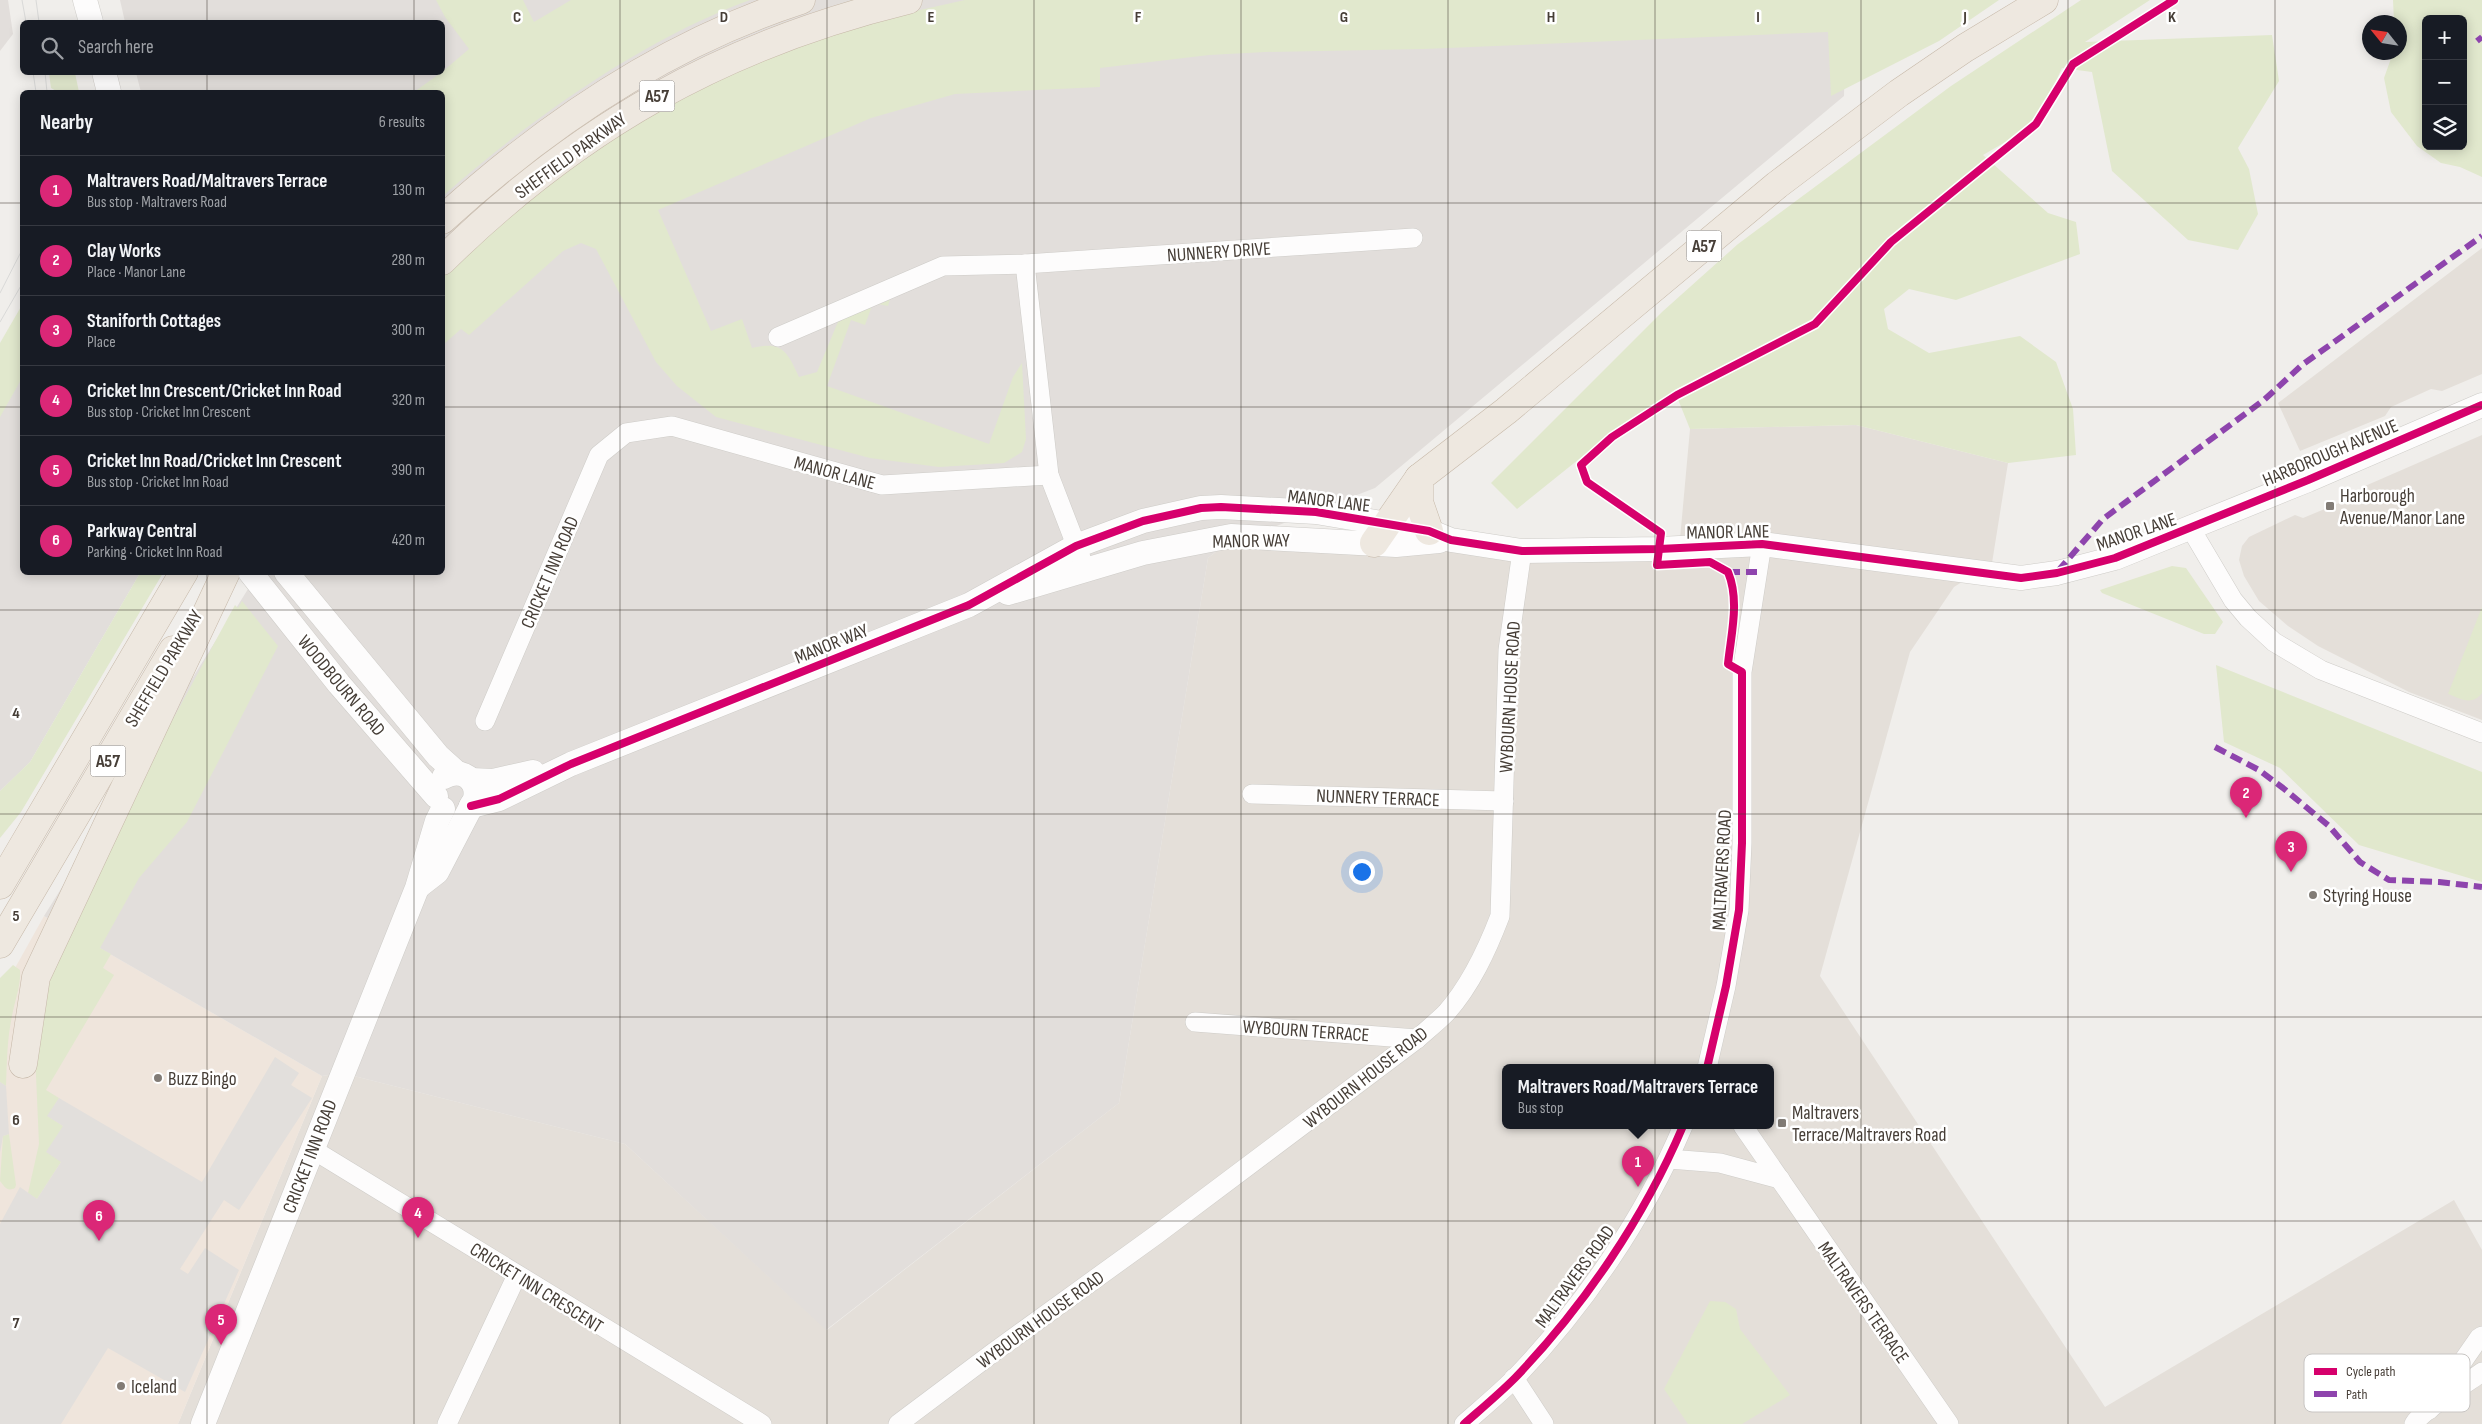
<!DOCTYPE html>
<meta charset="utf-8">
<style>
:root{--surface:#171b24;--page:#20242c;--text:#f1f3f6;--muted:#9ea1a6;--line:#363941;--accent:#db2777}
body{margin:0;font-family:"Sofia Sans Condensed",sans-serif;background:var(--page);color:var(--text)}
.controls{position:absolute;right:15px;top:15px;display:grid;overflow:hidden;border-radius:8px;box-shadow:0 2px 12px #0003}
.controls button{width:45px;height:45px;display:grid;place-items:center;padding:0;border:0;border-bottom:1px solid var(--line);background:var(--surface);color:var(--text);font:25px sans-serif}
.compass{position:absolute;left:2362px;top:15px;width:45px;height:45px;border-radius:50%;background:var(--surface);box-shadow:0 2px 12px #0003;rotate:300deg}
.you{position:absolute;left:1361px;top:871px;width:18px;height:18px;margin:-12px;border:4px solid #fff;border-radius:50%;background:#1a73e8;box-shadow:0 0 0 8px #1a73e833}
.badge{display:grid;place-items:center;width:32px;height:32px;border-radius:50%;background:var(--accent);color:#fff;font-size:16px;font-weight:700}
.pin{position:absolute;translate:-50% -41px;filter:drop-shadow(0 1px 2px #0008)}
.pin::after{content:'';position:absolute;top:26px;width:18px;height:15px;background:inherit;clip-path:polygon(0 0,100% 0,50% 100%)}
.popup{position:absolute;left:1502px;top:1064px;width:272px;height:65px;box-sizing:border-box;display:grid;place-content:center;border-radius:8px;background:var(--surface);filter:drop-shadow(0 1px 4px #0005);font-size:16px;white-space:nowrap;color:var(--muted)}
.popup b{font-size:19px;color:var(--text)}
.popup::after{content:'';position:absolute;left:50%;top:100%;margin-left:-10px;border:10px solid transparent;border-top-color:var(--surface)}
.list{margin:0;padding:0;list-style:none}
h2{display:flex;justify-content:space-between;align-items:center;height:65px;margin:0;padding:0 20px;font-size:21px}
h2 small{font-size:16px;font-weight:400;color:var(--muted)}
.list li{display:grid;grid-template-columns:32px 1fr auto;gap:15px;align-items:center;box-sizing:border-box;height:70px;padding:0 20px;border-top:1px solid var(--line)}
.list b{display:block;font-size:19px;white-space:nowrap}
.list p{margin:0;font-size:16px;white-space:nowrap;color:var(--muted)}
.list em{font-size:16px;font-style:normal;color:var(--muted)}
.icon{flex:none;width:28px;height:28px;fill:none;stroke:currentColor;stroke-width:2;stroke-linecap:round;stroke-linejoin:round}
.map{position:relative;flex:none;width:2482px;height:1424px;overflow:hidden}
.search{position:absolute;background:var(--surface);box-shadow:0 2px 12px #0003;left:20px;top:20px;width:425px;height:55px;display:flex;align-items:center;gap:12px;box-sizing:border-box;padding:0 18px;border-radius:8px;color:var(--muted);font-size:19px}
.panel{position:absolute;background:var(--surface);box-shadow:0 2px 12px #0003;left:20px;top:90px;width:425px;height:485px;border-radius:8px}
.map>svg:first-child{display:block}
</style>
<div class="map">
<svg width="2482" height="1424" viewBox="0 0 2482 1424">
<rect width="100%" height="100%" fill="#f0eeeb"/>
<!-- residential -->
<g fill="#e4dfd9" fill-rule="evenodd">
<polygon points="2482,248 2482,374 2442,391 2431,389 2391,407 2385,416 2300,451 2278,403"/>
<path d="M1856,425L2008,463L1992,563L1954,587L1910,652L1820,976L2105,1407L2454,1200L2482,1250V1424H178L322,1076L342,1073L625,1144L827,1330L1119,1103L1208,558L1222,547L1679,550L1690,429ZM1506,1068H1770V1126H1506Z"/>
<polygon points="2482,435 2482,720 2409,692 2318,646 2288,626 2259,601 2244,576 2239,560 2242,546 2249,537 2295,515 2303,518 2356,496 2365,486"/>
</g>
<!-- commercial -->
<polygon fill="#efe5dc" points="44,916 322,1076 178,1424 0,1424 0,995"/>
<!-- industrial -->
<g fill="#e2dedb">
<polygon points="0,0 8,0 13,34 0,51"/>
<polygon points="120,0 1846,0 1844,96 1375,488 1222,547 1208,558 1119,1103 826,1330 625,1144 342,1073 322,1076 44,916 258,573 442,572 442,92 141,92 136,73 442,72 442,22 125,22"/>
<polygon points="22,377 22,572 140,573 30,762 0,791 0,416"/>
</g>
<!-- green -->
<g fill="#e1e8cd" fill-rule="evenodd">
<path d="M436,0H523L534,22L571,0H750C643,39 527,121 443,196L442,92H414L442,72L469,49L445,17Z"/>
<path d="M965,0H1999L1939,41L1831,96L1828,32L1423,49L1265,52L1209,55L1100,68V87L955,94L871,118L658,210L711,331L742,319L752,348C782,341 787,351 799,377L817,372L840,317L891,296L888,306L873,303L865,325L851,320L827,386L989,444L1013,377L1022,363L1026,439L1022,452L1004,463L939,467L870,458L716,417L677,386L656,362L596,249L581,243L563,251L469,335L461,329L443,345L442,275L452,263L544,182L662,103L759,57L826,31Z"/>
<polygon points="2081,0 2150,0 2085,42 2272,35 2279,81 2238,148 2249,169 2258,214 2238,250 2188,240 2112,171 2092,72 2062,68 2036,124 1983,155 2048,213 2076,222 2080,254 1956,300 1909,289 1884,309 1888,329 1929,353 2020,336 2056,362 2073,409 2076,455 2008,463 1856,425 1690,429 1675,392 1599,443 1517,509 1491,483 1662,312 1738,244 1951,86"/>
<path d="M2393,0H2482V177L2460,167L2441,163L2417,146L2391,112L2384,78L2393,53L2400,52V22H2394ZM2426,19H2463V146H2426Z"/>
<polygon points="49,73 75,73 79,92 58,92 51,88"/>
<polygon points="22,305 22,378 0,417 0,343"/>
<polygon points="2172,566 2186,568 2223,622 2215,634 2204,634 2102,593 2100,590"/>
<polygon points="140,573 163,573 21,812 0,838 0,791 30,762"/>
<polygon points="242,601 278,646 187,822 139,878 100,948 111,954 103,968 114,975 46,1090 59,1098 48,1116 63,1126 61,1162 37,1199 28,1193 39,1144 34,1030 44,986 97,859 235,605 238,608"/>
<path d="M2482,607V693C2472,706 2461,699 2448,694Z"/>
<polygon points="2216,665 2482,772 2482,882 2359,845 2280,768 2224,742"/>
<path d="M13,965L20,970C21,986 15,1000 12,1016C7,1039 7,1062 6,1086L0,1082V978Z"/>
<path d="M9,1134L16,1185L15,1188C7,1192 5,1187 0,1181L3,1136Z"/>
<polygon points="1710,1301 1725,1302 1736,1309 1740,1329 1790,1395 1742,1424 1688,1424 1664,1389"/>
</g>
<!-- parking -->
<g fill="#e2dfdc">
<polygon points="275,1057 299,1073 291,1085 312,1098 239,1210 224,1200 180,1269 188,1274 205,1248 239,1270 185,1392 108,1348 61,1424 0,1424 0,1224 20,1187 37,1199 61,1162 46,1152 63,1126 47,1116 59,1098 202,1182"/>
<polygon points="0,1082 6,1086 9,1134 3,1136 0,1153"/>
</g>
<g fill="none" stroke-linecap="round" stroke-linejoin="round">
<defs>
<g id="minor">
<polyline points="1025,264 1049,475 1081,558"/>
<polyline points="778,337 943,266 1025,264 1413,238"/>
<polyline points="2191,529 2233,600 2248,618 2274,642 2321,670 2482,733"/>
<polyline points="485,721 599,455 626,433 672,426 882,485 1049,475"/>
<polyline points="1252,794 1504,801"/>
<polyline points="1195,1022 1417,1039"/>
<polyline points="1707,1068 1726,986 1739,910 1742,843 1742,672 1762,544"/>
<polyline points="1743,1126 1949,1424"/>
<polyline points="312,1149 762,1424"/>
<polyline points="1669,1159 1720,1163 1780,1179"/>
<polyline points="1514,1378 1544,1424"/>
<polyline points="2429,1410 2479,1338 2482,1336"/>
<polyline points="447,1424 517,1275"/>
<path d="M898,1424L994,1352L1156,1235L1417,1039C1427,1030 1437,1022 1446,1013C1471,985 1487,950 1500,916L1508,650L1522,551"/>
<path d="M1464,1424C1481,1409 1499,1394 1515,1378C1584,1306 1644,1218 1683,1126"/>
<path d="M2414,1424C2422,1410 2466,1384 2482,1372"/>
</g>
<g id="tertiary">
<polyline points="85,0 91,22"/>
<polyline points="104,72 109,92"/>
<polyline points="250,572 339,684 436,796"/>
<polyline points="286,572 438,756 457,773"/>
<polyline points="1008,593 1143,553 1231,536 1396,545 1439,541"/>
<polyline points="471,780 493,781 533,772"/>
<polyline points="471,806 499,799 571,764 969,605 1076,546 1143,521 1201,508 1221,507 1316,512 1429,531 1451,540 1522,551 1659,549 1762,544 2021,578 2057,573 2115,558 2308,480 2482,405"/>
<path d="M419,886L437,872L475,799C479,780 462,767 444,777"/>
<polyline points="203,1424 417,888 437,821 443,809"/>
</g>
<g id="trunk">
<path d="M442,220C547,124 665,44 801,0"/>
<path d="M442,261C578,127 723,45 908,0"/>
<polyline points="1429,531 1419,502 1419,478 1506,411 1777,185 1899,93 1965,48 2044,0"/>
<polyline points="1374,543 1419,478"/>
<polyline points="0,885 184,572"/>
<polyline points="0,944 173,650"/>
<polyline points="23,1064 36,977 226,572"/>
</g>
</defs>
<!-- minor casing -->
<use href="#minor" stroke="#ceccc8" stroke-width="20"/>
<!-- tertiary casing -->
<use href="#tertiary" stroke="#ceccc8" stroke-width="25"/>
<!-- trunk casing -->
<use href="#trunk" stroke="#c6b8a8" stroke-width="29"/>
<!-- minor -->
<use href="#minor" stroke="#fdfcfc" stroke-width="19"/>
<!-- tertiary -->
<use href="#tertiary" stroke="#fdfcfc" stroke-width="24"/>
<!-- trunk -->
<use href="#trunk" stroke="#eee8e0" stroke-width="28"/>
<!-- tram -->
<g stroke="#d9d9d8" stroke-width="1">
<polyline points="22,0 26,22"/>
<polyline points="36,0 39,22"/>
<polyline points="33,72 36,92"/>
<polyline points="45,72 47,92"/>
<polyline points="0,293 22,250"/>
<polyline points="0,322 22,284"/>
</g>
<!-- quiet -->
<g stroke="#8e44ad" stroke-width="6" stroke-dasharray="12 6" stroke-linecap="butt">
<polyline points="2477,41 2482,37"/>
<polyline points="2058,571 2103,519 2264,400 2302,365 2482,236"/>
<polyline points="1728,572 1757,572"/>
<polyline points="2215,747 2259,770 2283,788 2329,826 2360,862 2389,880 2439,882 2482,887"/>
</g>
<defs>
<g id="cycleway">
<polyline points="471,806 499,799 571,764 969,605 1076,546 1143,521 1201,508 1221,507 1316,512 1429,531 1451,540 1522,551 1659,549 1762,544 2021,578 2057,573 2115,558 2308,480 2482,405"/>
<path d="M1707,1068L1726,986L1739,910L1742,843V672L1728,664C1731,634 1740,601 1728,572L1710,562L1657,565L1661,533L1587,482L1581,465L1612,437L1677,395L1815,324L1891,242L2036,124L2073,64L2174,0"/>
<path d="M1464,1424C1481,1409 1499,1394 1515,1378C1584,1306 1644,1218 1683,1126"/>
</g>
</defs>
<!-- cycleway casing -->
<use href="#cycleway" stroke="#fff" stroke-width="11"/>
<!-- cycleway -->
<use href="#cycleway" stroke="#d6006c" stroke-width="8"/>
</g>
<!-- grid -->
<path fill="none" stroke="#463e37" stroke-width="1" stroke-opacity="0.55" d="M207,0V22M414,0V22M620,0V1424M827,0V1424M1034,0V1424M1241,0V1424M1448,0V1424M1655,0V1424M1861,0V1424M2068,0V1424M2275,0V1424M207,72V92M414,72V92M0,203H22M442,203H2482M0,407H22M442,407H2482M207,572V1424M414,572V1424M0,610H2482M0,814H2482M0,1017H2482M0,1221H2482"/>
<!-- markers -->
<g fill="#827c76" stroke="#fff" stroke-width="2">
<rect x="2325" y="501" width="10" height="10" rx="2.5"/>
<circle cx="2313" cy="895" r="5"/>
<circle cx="158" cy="1078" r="5"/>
<rect x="1777" y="1118" width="10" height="10" rx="2.5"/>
<circle cx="121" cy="1386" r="5"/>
</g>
<g text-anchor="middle" stroke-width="5" stroke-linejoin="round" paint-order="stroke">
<!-- shield labels -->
<g fill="#fff" stroke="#7e7873" stroke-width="1">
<rect x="639.5" y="80.5" width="35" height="31" rx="4"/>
<rect x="1686.5" y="230.5" width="35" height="31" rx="4"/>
<rect x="90.5" y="745.5" width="35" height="31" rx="4"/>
</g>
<g font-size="18" font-weight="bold" fill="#463e37">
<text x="657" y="102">A57</text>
<text x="1704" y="252">A57</text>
<text x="108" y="767">A57</text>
</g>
<!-- street labels -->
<g font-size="19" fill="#463e37" stroke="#fff">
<text transform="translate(570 155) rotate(-36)" y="7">SHEFFIELD PARKWAY</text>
<text transform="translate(1219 251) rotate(-4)" y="7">NUNNERY DRIVE</text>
<text transform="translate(2330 452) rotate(-23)" y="7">HARBOROUGH AVENUE</text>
<text transform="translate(835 472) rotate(15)" y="7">MANOR LANE</text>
<text transform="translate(1329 500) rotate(7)" y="7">MANOR LANE</text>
<text transform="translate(1728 531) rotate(-1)" y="7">MANOR LANE</text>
<text transform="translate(2136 531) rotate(-19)" y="7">MANOR LANE</text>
<text transform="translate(1251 540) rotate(-1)" y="7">MANOR WAY</text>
<text transform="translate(549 572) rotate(-67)" y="7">CRICKET INN ROAD</text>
<text transform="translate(831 643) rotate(-22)" y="7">MANOR WAY</text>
<text transform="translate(163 668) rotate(-59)" y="7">SHEFFIELD PARKWAY</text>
<text transform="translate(342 685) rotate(50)" y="7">WOODBOURN ROAD</text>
<text transform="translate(1509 697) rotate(-87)" y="7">WYBOURN HOUSE ROAD</text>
<text transform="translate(1378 797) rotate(2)" y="7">NUNNERY TERRACE</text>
<text transform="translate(1721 870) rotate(-87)" y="7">MALTRAVERS ROAD</text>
<text transform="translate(1306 1030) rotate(4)" y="7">WYBOURN TERRACE</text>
<text transform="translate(1365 1077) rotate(-38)" y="7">WYBOURN HOUSE ROAD</text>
<text transform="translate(309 1156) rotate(-69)" y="7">CRICKET INN ROAD</text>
<text transform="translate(1574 1276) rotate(-54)" y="7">MALTRAVERS ROAD</text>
<text transform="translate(537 1287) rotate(32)" y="7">CRICKET INN CRESCENT</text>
<text transform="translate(1864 1302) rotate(55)" y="7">MALTRAVERS TERRACE</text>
<text transform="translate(1040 1319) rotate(-36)" y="7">WYBOURN HOUSE ROAD</text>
</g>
<!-- poi labels -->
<g font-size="19" fill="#463e37" stroke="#fff" text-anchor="start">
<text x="2340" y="502">Harborough<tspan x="2340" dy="22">Avenue/Manor Lane</tspan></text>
<text x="2323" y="902">Styring House</text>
<text x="168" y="1085">Buzz Bingo</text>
<text x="1792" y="1119">Maltravers<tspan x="1792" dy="22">Terrace/Maltravers Road</tspan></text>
<text x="131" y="1393">Iceland</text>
</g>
</g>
<!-- legend -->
<rect x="2304" y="1354" width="166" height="58" rx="8" fill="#fff" stroke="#c8c5c3" stroke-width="1"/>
<rect x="2314" y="1368" width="23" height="7" fill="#d6006c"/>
<rect x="2314" y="1391" width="23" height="6" fill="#8e44ad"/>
<g font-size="14" fill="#463e37">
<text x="2346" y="1376">Cycle path</text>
<text x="2346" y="1399">Path</text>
</g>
<g font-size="16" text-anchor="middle" font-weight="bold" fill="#463e37" stroke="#fff" stroke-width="5" stroke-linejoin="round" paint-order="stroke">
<text x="517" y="22">C</text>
<text x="724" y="22">D</text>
<text x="931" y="22">E</text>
<text x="1138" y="22">F</text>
<text x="1344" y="22">G</text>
<text x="1551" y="22">H</text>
<text x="1758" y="22">I</text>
<text x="1965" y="22">J</text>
<text x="2172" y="22">K</text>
<text x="16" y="718">4</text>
<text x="16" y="921">5</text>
<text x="16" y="1125">6</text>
<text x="16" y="1328">7</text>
</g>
</svg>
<div class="controls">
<button>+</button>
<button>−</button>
<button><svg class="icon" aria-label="layers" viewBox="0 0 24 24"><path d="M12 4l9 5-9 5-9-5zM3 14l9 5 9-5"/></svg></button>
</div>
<svg class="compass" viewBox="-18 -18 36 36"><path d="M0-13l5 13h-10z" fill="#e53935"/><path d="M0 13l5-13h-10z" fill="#9ea1a6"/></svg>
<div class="you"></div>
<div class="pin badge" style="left:1638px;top:1187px">1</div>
<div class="popup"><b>Maltravers Road/Maltravers Terrace</b>Bus stop</div>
<div class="pin badge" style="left:2246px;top:818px">2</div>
<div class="pin badge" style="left:2291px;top:872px">3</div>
<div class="pin badge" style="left:418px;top:1238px">4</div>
<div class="pin badge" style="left:221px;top:1345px">5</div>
<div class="pin badge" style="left:99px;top:1241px">6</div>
<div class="search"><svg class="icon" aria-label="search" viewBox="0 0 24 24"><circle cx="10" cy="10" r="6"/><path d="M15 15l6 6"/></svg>Search here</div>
<section class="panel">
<h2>Nearby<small>6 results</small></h2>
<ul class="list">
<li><span class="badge">1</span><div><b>Maltravers Road/Maltravers Terrace</b><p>Bus stop · Maltravers Road</p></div><em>130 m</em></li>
<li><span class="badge">2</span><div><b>Clay Works</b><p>Place · Manor Lane</p></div><em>280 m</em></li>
<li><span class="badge">3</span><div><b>Staniforth Cottages</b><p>Place</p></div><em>300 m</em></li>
<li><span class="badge">4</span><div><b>Cricket Inn Crescent/Cricket Inn Road</b><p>Bus stop · Cricket Inn Crescent</p></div><em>320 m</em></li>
<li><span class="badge">5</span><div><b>Cricket Inn Road/Cricket Inn Crescent</b><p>Bus stop · Cricket Inn Road</p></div><em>390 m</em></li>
<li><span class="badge">6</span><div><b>Parkway Central</b><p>Parking · Cricket Inn Road</p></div><em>420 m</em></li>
</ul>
</section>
</div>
